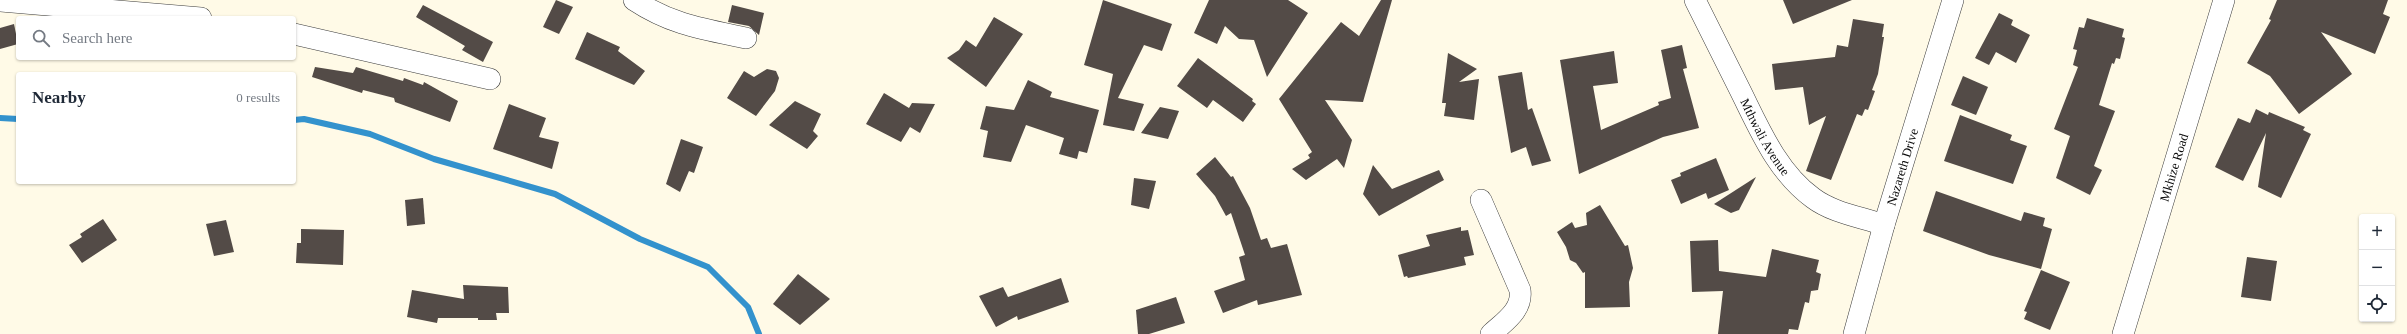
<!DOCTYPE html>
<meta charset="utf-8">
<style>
:root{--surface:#fff;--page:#f6f6f7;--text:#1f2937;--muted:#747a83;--line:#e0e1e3}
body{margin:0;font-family:Georgia,serif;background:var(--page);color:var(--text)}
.controls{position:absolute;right:12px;bottom:12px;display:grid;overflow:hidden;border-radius:4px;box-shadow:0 1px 3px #0004}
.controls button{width:36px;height:36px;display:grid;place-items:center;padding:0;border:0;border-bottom:1px solid var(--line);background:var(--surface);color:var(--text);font:20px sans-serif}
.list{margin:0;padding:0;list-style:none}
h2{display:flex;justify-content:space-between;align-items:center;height:52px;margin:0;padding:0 16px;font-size:17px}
h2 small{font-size:13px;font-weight:400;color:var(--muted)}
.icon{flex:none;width:22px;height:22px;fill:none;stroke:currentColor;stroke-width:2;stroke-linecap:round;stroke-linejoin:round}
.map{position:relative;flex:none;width:2407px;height:334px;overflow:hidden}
.search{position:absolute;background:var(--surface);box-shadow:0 1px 3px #0004;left:16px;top:16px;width:280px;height:44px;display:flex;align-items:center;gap:10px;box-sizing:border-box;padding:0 14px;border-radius:4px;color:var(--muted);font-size:15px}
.panel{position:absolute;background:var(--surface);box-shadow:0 1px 3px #0004;left:16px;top:72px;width:280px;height:112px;border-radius:4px}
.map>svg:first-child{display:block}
</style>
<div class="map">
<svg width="2407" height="334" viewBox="0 0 2407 334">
<rect width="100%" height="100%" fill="#fffae7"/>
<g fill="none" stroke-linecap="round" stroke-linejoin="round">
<!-- stream -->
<g stroke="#3392cd" stroke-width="6">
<polyline points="0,118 18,119"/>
<polyline points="294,120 304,119 370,134 434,159 555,194 640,239 708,267 748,307 759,334"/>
</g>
</g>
<!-- building -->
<g fill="#534b47">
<polygon points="556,0 573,7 559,34 543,27"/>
<polygon points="1103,0 1172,24 1162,51 1144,45 1118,98 1144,104 1134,131 1103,125 1113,74 1084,65"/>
<polygon points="1209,0 1288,0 1308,13 1267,77 1254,40 1239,39 1225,26 1217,44 1194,33"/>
<polygon points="1381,0 1392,0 1363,102 1325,100 1352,140 1344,168 1337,159 1306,180 1292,169 1310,158 1308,155 1312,152 1279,99 1341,22 1359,36"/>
<polygon points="1783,0 1852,0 1793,24"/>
<polygon points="2277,0 2388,0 2383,14 2390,17 2375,54 2321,32 2352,74 2299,114 2270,76 2247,63 2271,20 2269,19"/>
<polygon points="423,5 493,42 483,62 462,50 465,46 416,17"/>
<polygon points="732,5 764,13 759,35 749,26 728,22"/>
<polygon points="1999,13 2013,20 2011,25 2030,35 2016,63 1996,52 1989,65 1975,58"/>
<polygon points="994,17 1023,34 986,87 947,58 959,50 966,40 976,47"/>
<polygon points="2087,18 2124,29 2122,37 2125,38 2120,59 2116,58 2114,64 2112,63 2099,105 2115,111 2094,166 2102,170 2090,195 2056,178 2070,136 2054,129 2078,67 2073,65 2077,50 2073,49 2079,27 2084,28"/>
<polygon points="1853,19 1884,24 1882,37 1884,37 1878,74 1872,90 1875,91 1868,110 1865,109 1862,116 1857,114 1831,180 1806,171 1826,116 1809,125 1803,87 1775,90 1772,64 1835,57 1837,45 1848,47"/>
<polygon points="14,24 18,44 0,49 0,28"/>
<polygon points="587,32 620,47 618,51 645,71 634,85 575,59"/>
<polygon points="1682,45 1687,68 1683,69 1699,128 1663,137 1579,174 1560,60 1614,51 1618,83 1593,86 1601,130 1659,105 1658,102 1671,98 1661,50"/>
<polygon points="1448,53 1477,69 1459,82 1479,79 1474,120 1444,116 1446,103 1442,103"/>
<polygon points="1198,58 1253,99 1252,101 1256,104 1243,122 1213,100 1207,108 1177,86"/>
<polygon points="315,67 353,73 356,67 403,81 404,78 423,85 424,82 458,101 450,122 395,102 394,98 363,90 362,93 312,77"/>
<polygon points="767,69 776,71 779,78 775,91 756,116 727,98 744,71 754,77"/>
<polygon points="1522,72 1528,110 1532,108 1551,161 1532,166 1526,147 1511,153 1498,76"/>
<polygon points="1963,76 1988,87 1976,115 1951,105"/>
<polygon points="1028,80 1052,92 1050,97 1099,110 1087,153 1079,151 1077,159 1059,154 1064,138 1026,125 1011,162 983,157 988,131 980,129 986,106 1014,110"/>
<polygon points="884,93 909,108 912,103 935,104 920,133 910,127 901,142 866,124"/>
<polygon points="795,101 821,114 813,131 818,136 807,149 769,125"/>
<polygon points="509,104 546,118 539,137 559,142 552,169 493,149"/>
<polygon points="1160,107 1179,111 1168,139 1141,133"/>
<polygon points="2256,109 2268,115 2269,112 2305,127 2303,130 2311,134 2281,198 2258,187 2266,133 2243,181 2215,167 2238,118 2250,123"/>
<polygon points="1960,115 2012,135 2010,140 2027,146 2013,184 1944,161"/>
<polygon points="681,139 703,147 694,173 689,171 680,192 666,184"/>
<polygon points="1215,157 1231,177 1233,176 1250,208 1261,240 1267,238 1271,248 1287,244 1302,295 1258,305 1257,300 1223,313 1214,291 1245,280 1239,257 1245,255 1231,213 1226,216 1215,196 1196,174"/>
<polygon points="1716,158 1729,190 1708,199 1706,193 1681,204 1671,180 1681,176 1680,173"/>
<polygon points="1373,165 1392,189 1439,170 1444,180 1379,216 1363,194"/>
<polygon points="1756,177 1739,210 1731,213 1714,204"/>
<polygon points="1134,178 1156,181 1149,209 1131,205"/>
<polygon points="1936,191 2021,221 2024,212 2045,218 2043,226 2052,229 2041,269 1989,255 1923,231"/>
<polygon points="423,198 425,224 407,226 405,200"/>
<polygon points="1600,205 1625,246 1628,245 1633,268 1629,282 1630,307 1585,308 1585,272 1583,273 1576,263 1570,260 1566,247 1557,232 1572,222 1575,228 1587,225 1586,213"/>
<polygon points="103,219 117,240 82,263 69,245 82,237 80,234"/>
<polygon points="226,220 234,252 214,256 206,224"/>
<polygon points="1461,227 1461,231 1468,230 1474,255 1464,257 1466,265 1408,278 1407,276 1404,277 1398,255 1430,246 1426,235"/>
<polygon points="301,229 344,230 343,265 296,263 297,243 301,243"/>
<polygon points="1718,240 1719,271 1766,277 1772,249 1819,260 1816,272 1821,274 1818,290 1811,291 1809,303 1805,302 1798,330 1789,329 1788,334 1718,334 1723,291 1692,292 1690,241"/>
<polygon points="2247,257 2277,261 2271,301 2241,297"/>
<polygon points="2041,270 2070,282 2050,330 2024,319 2027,312 2024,311"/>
<polygon points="798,274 830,299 800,325 773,304"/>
<polygon points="1061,278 1069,302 1018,320 1017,316 996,327 979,296 1003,287 1008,297"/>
<polygon points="463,285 508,287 509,313 496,313 497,320 478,320 478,318 438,318 437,323 407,317 412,290 464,299"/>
<polygon points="1176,297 1185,323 1149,334 1138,334 1136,310"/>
</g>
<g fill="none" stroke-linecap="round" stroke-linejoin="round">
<defs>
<g id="minor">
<path d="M634,0C672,25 703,29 746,38"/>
<path id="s1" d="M1695,0C1710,30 1725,60 1740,90C1759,128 1777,172 1813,198C1833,213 1861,217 1884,225"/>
<polyline points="0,1 201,18"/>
<polyline points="294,34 490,79"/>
<path d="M1481,200L1520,290C1523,310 1504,322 1491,334"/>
<path id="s2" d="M1854,334L1884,225L1953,0"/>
<path id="s3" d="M2123,334L2224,0"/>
</g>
</defs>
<!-- minor casing -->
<use href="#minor" stroke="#3d3d3d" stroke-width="22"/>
<!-- minor -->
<use href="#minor" stroke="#fff" stroke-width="21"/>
</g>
<g text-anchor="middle" stroke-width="4" stroke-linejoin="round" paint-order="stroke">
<!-- street labels -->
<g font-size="13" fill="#0a0a0a" stroke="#fff">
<text dy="5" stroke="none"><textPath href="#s1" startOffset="154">Mthwali Avenue</textPath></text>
<text dy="5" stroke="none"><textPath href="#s2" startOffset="174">Nazareth Drive</textPath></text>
<text dy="5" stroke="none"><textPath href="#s3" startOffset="174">Mkhize Road</textPath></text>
</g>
</g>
</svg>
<div class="controls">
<button>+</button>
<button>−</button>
<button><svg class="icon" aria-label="locate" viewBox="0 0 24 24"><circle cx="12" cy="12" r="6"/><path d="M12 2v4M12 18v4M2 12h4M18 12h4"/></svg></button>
</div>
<div class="search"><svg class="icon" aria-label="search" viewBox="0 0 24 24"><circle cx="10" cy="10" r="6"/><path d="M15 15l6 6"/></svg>Search here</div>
<section class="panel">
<h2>Nearby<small>0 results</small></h2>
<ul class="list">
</ul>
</section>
</div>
